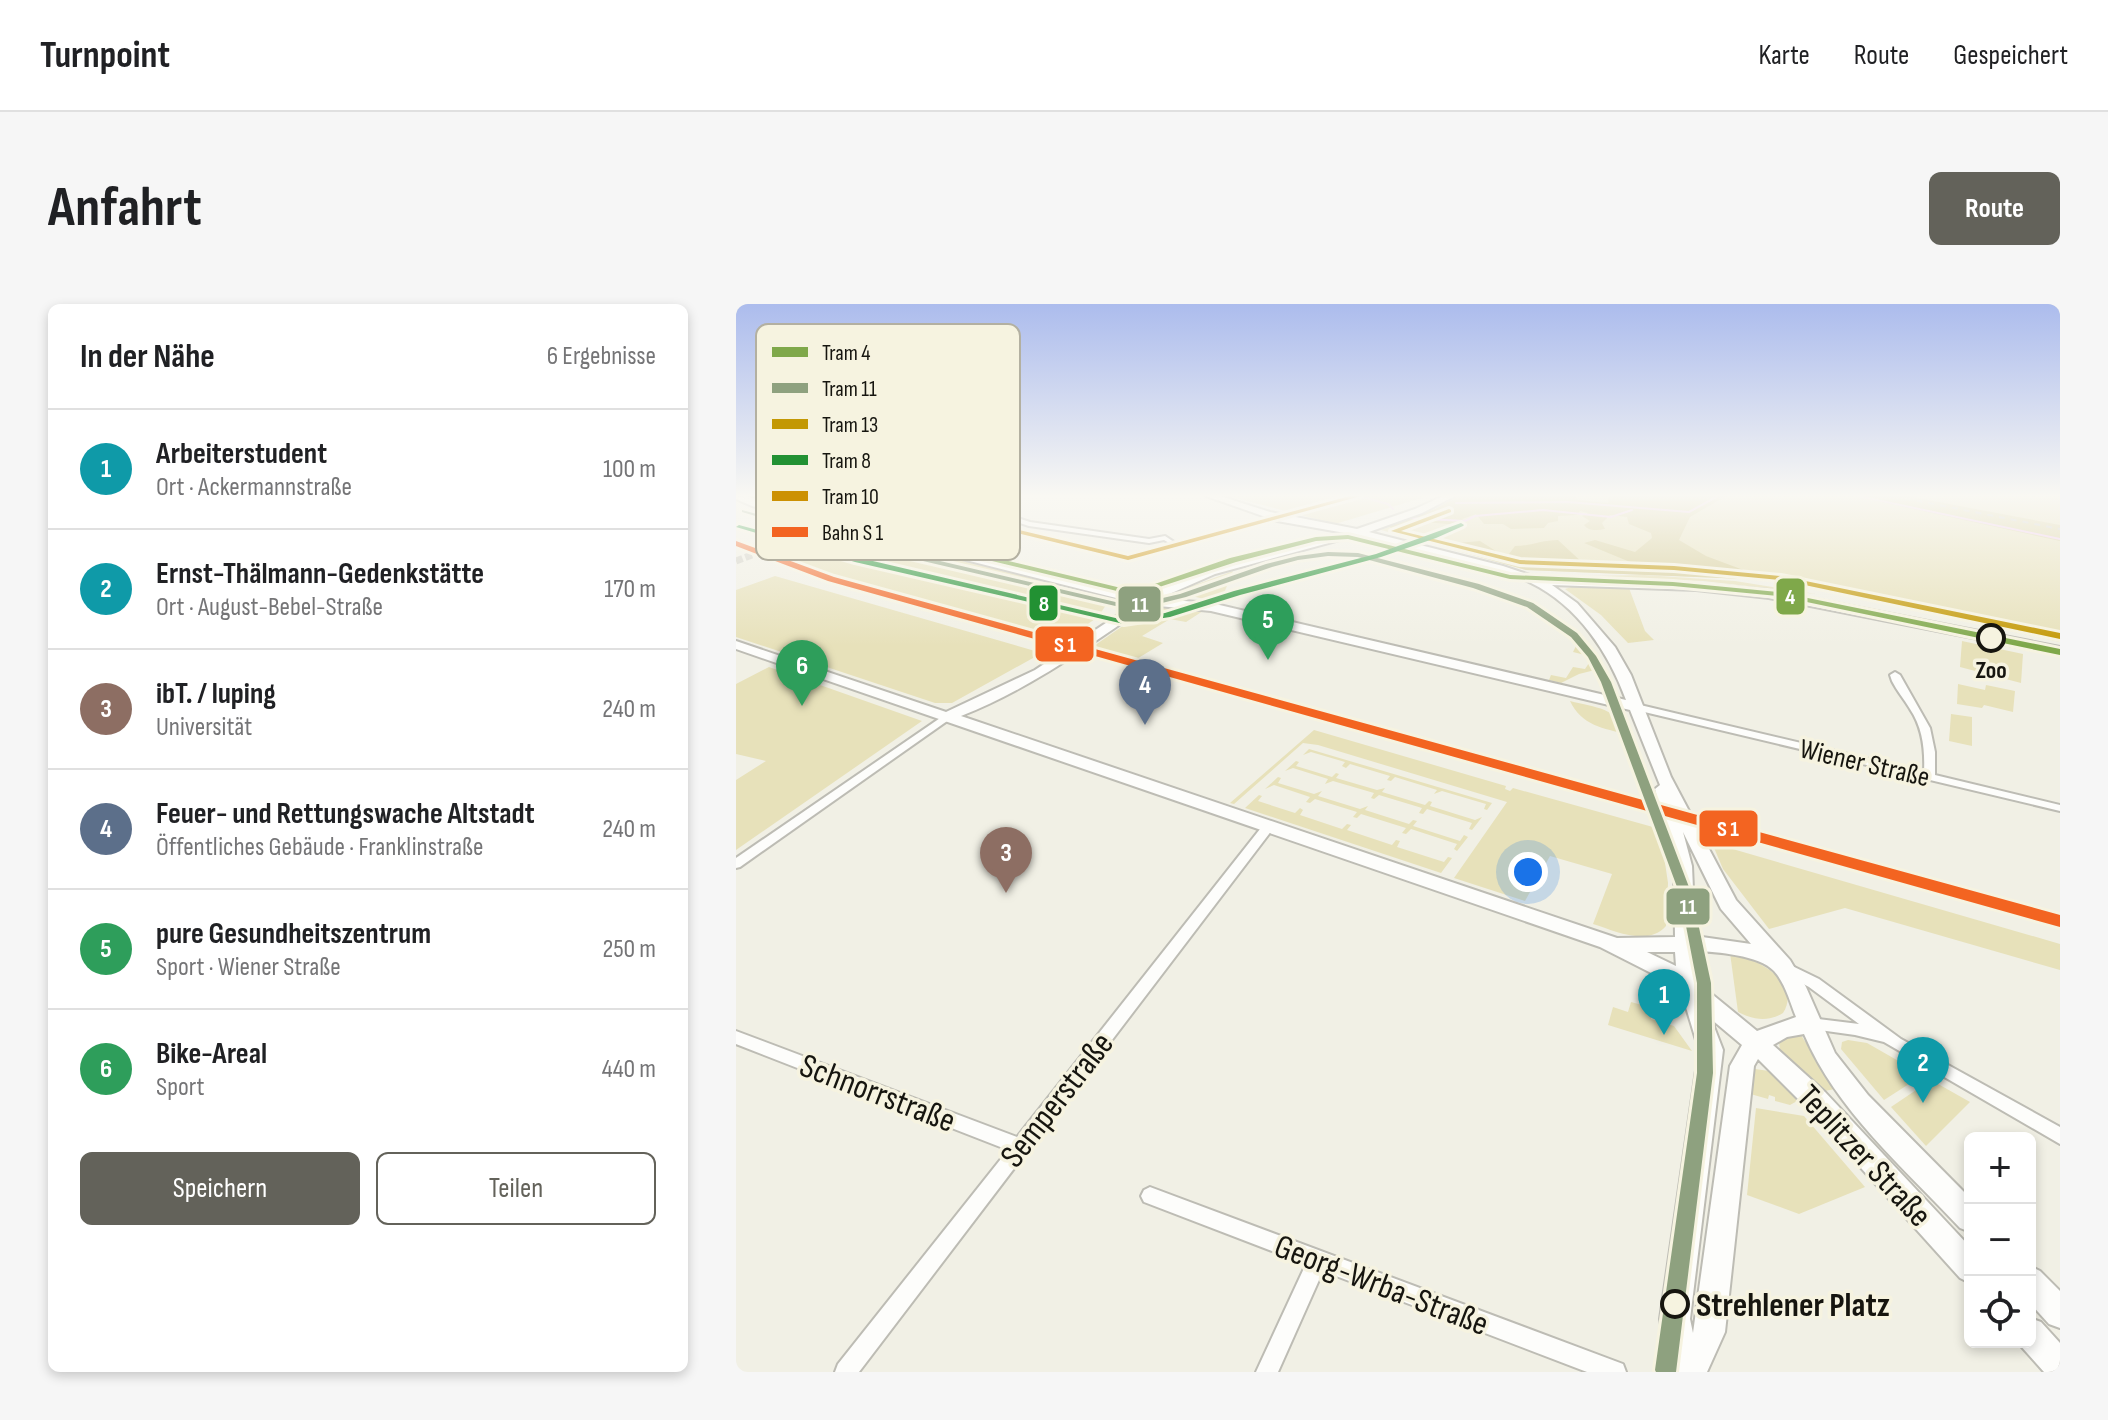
<!DOCTYPE html>
<html lang="de">
<meta charset="utf-8">
<style>
:root{--surface:#fff;--page:#f6f6f6;--text:#202124;--muted:#757577;--line:#e0e0e0;--accent:#63625a}
body{margin:0;font-family:"Sofia Sans Condensed",sans-serif;background:var(--page);color:var(--text)}
.controls{position:absolute;right:24px;bottom:24px;display:grid;overflow:hidden;border-radius:12px;box-shadow:0 4px 12px #0003}
.controls button{width:72px;height:72px;display:grid;place-items:center;padding:0;border:0;border-bottom:2px solid var(--line);background:var(--surface);color:var(--text);font:40px sans-serif}
.you{position:absolute;left:792px;top:568px;width:28px;height:28px;margin:-20px;border:6px solid #fff;border-radius:50%;background:#1a73e8;box-shadow:0 0 0 12px #1a73e833}
.badge{display:grid;place-items:center;width:52px;height:52px;border-radius:50%;background:var(--accent);color:#fff;font-size:26px;font-weight:700}
.pin{position:absolute;translate:-50% -66px;filter:drop-shadow(0 2px 4px #0008)}
.pin::after{content:'';position:absolute;top:42px;width:28px;height:24px;background:inherit;clip-path:polygon(0 0,100% 0,50% 100%)}
.list{margin:0;padding:0;list-style:none}
h2{display:flex;justify-content:space-between;align-items:center;height:104px;margin:0;padding:0 32px;font-size:34px}
h2 small{font-size:26px;font-weight:400;color:var(--muted)}
.list li{display:grid;grid-template-columns:52px 1fr auto;gap:24px;align-items:center;box-sizing:border-box;height:120px;padding:0 32px;border-top:2px solid var(--line)}
.list b{display:block;font-size:30px;white-space:nowrap}
.list p{margin:0;font-size:26px;white-space:nowrap;color:var(--muted)}
.list em{font-size:26px;font-style:normal;color:var(--muted)}
.actions{display:flex;gap:16px;padding:24px 32px}
.actions a{flex:1;padding:18px 0;border:2px solid var(--accent);border-radius:12px;text-align:center;font-size:28px;color:var(--accent)}
.actions .main{background:var(--accent);color:#fff}
.icon{flex:none;width:44px;height:44px;fill:none;stroke:currentColor;stroke-width:2;stroke-linecap:round;stroke-linejoin:round}
.map{position:relative;flex:none;width:1324px;height:1068px;overflow:hidden;border-radius:12px}
header{display:flex;align-items:center;gap:48px;box-sizing:border-box;height:112px;padding:0 40px;background:var(--surface);border-bottom:2px solid var(--line)}
header strong{font-size:38px}
nav{display:flex;gap:44px;margin-inline-start:auto;font-size:28px}
.intro{display:flex;align-items:center;justify-content:space-between;box-sizing:border-box;height:192px;padding:0 48px}
h1{margin:0;font-size:56px}
.button{padding:20px 36px;border-radius:12px;background:var(--accent);color:#fff;font-size:28px;font-weight:700}
main{display:flex;gap:48px;padding:0 48px}
aside{flex:1;background:var(--surface);border-radius:12px;box-shadow:0 4px 12px #0003}
.map>svg:first-child{display:block}
</style>
<header>
<strong>Turnpoint</strong>
<nav><a>Karte</a><a>Route</a><a>Gespeichert</a></nav>
</header>
<div class="intro"><h1>Anfahrt</h1><a class="button">Route</a></div>
<main>
<aside>
<h2>In der Nähe<small>6 Ergebnisse</small></h2>
<ul class="list">
<li><span class="badge" style="background:#0f9aa8">1</span><div><b>Arbeiterstudent</b><p>Ort · Ackermannstraße</p></div><em>100 m</em></li>
<li><span class="badge" style="background:#0f9aa8">2</span><div><b>Ernst-Thälmann-Gedenkstätte</b><p>Ort · August-Bebel-Straße</p></div><em>170 m</em></li>
<li><span class="badge" style="background:#8d6e63">3</span><div><b>ibT. / luping</b><p>Universität</p></div><em>240 m</em></li>
<li><span class="badge" style="background:#5c6f8a">4</span><div><b>Feuer- und Rettungswache Altstadt</b><p>Öffentliches Gebäude · Franklinstraße</p></div><em>240 m</em></li>
<li><span class="badge" style="background:#2e9e5b">5</span><div><b>pure Gesundheitszentrum</b><p>Sport · Wiener Straße</p></div><em>250 m</em></li>
<li><span class="badge" style="background:#2e9e5b">6</span><div><b>Bike-Areal</b><p>Sport</p></div><em>440 m</em></li>
</ul>
<div class="actions"><a class="main">Speichern</a><a>Teilen</a></div>
</aside>
<div class="map">
<svg width="1324" height="1068" viewBox="0 0 1324 1068">
<rect width="100%" height="100%" fill="#f1f0e5"/>
<!-- green -->
<g fill="#e7e1ba">
<polygon points="492,192 686,192 689,193 599,220"/>
<polygon points="723,192 1324,192 1324,338 1225,316 1173,296 1085,283 1083,286 1035,276 790,266 645,226 699,205"/>
<polygon points="121,221 152,230 369,280 361,283 116,223"/>
<polygon points="95,228 113,229 284,271 372,298 362,313 327,337 103,274 31,249"/>
<polygon points="497,267 484,299 440,288"/>
<polygon points="909,271 999,277 1080,290 967,277 848,272"/>
<polygon points="39,272 306,349 216,399 199,399 0,333 0,286"/>
<polygon points="838,282 893,284 909,327 918,336 892,339 865,311 829,285"/>
<polygon points="427,304 467,307 450,318 434,315 406,332 427,339 399,356 355,344 404,310"/>
<polygon points="842,328 867,364 843,370 825,379 813,376 815,371 830,374 837,363 849,365 857,353 837,348 842,338 839,332"/>
<polygon points="1226,337 1287,350 1285,379 1224,363"/>
<polygon points="33,363 186,417 0,546 0,476 30,457 0,450 0,380"/>
<polygon points="1222,380 1249,386 1250,381 1279,387 1277,408 1248,401 1246,404 1221,400"/>
<path d="M834,397C860,404 881,403 891,430C868,425 845,421 834,397Z"/>
<polygon points="1215,410 1236,413 1236,442 1213,437"/>
<path d="M578,426L770,482L769,485L774,487L777,484L924,525L932,579L930,622C911,643 880,627 857,620L876,570L814,552L789,597L718,574L771,498L582,441L567,439L498,500L494,499Z"/>
<polygon points="573,445 756,499 751,506 748,505 750,500 706,487 698,490 701,486 659,473 655,477 651,476 654,472 614,460 610,464 606,462 609,458 575,448 567,451"/>
<polygon points="560,457 563,458 560,462 596,473 600,469 603,470 600,474 641,486 649,484 646,488 689,501 693,497 696,498 694,502 739,516 746,513 736,526 733,525 736,519 691,505 687,510 683,509 686,504 643,491 638,495 635,494 638,489 597,477 589,480 592,475 557,464 549,467"/>
<polygon points="542,473 545,474 542,479 578,490 586,487 582,492 624,505 632,502 629,506 673,520 677,516 681,517 677,522 724,537 728,531 732,533 721,547 718,545 721,540 675,525 670,530 666,529 670,524 625,510 621,514 617,513 621,508 579,495 574,499 570,498 574,493 538,481 529,485"/>
<polygon points="523,491 526,492 522,497 559,509 564,504 567,506 564,511 606,525 611,520 615,521 611,526 656,541 660,536 664,537 661,543 708,558 712,553 716,554 705,569 509,504"/>
<polygon points="976,539 1324,640 1324,666 1109,604 1033,625 987,565"/>
<path d="M994,649C1019,654 1067,677 1047,709C1032,718 1018,716 1002,708Z"/>
<polygon points="895,698 917,704 915,715 938,722 956,747 872,721 877,703 892,708"/>
<polygon points="1060,729 1065,731 1099,785 1083,788 1044,747 1043,737"/>
<polygon points="1112,736 1131,739 1187,771 1148,796 1105,745 1106,738"/>
<polygon points="1019,765 1033,767 1063,796 1054,801 1039,797 1039,793 1033,791 1032,795 1011,789 1015,768"/>
<polygon points="1195,776 1234,798 1190,842 1155,803"/>
<polygon points="1020,804 1068,812 1129,883 1063,910 1011,891"/>
</g>
<!-- forest -->
<g fill="#d5cc96" fill-rule="evenodd">
<path d="M723,192H839L842,196L872,199L873,192H990L954,213L943,236L970,252L1034,276L790,266L660,229L652,221L699,205ZM844,207L852,209L846,212L854,217L848,221C853,228 862,226 869,225L866,219L874,211L891,213L893,220L915,229L916,234L899,248L859,236L848,239L894,258L849,261L822,236C806,236 795,242 779,242L773,250L763,249L744,237L710,240L694,233L667,228V222L677,217L723,221L730,219L726,215L740,210L748,220H767L775,225L808,224L812,219L822,217V212L841,211Z"/>
<polygon points="1118,192 1171,192 1324,221 1324,237"/>
</g>
<g fill="none" stroke-linecap="round" stroke-linejoin="round">
<!-- stream -->
<g stroke="#f2c7f4" stroke-width="2">
<polyline points="623,192 652,200 657,205"/>
<polyline points="1122,192 1324,235"/>
<polyline points="720,199 832,198 953,208 982,192"/>
<polyline points="672,214 729,217 739,212 807,206 875,213 896,206"/>
</g>
<!-- street-tunnel -->
<polyline stroke="#d0cfc5" stroke-width="7" stroke-dasharray="7 3" stroke-linecap="butt" points="0,257 31,245"/>
<defs>
<g id="street">
<polygon points="196,192 215,192 294,218 413,235 429,232 438,238 435,240 428,236 413,239 293,222 206,193 156,206 153,204"/>
<polygon points="116,212 121,213 33,246 27,245"/>
<path d="M1159,368L1164,371L1194,424L1199,448V471L1324,501V507L900,406L895,403L900,400L1188,468C1189,446 1187,424 1174,405C1168,395 1161,387 1156,377L1154,371Z"/>
<polygon points="210,410 215,413 214,415 4,563 0,564 0,554"/>
<polygon points="532,519 538,523 536,526 123,1068 99,1068 102,1060 272,846 0,740 0,727 281,833 528,520"/>
<polygon points="1048,658 1083,675 1165,735 1324,823 1324,840 1148,738 1119,731 1069,724 1066,720 1069,716 1074,714 1123,720 1073,683 1043,667 1041,663 1043,659"/>
<polygon points="414,883 879,1057 887,1060 890,1068 851,1068 587,967 542,1068 520,1068 570,960 408,898 405,892 408,886"/>
</g>
<g id="secondary">
<path d="M0,192L408,293C467,257 542,246 609,229L541,217L470,192H484L534,208L621,225L679,205L707,192H719L686,209L633,228L767,262L803,274L960,280L1033,286L1324,343V351L1033,294L960,286L816,281L841,299L879,343L895,371L935,473L1000,596L1054,656L1070,683L1099,749L1132,791L1234,894V928L1224,924C1168,864 1100,806 1068,730L1051,733L1037,741L1089,788L1234,943V979L1224,974L1071,804L1022,755L1018,762L989,1028L971,1068H933L924,1015L963,746L946,690L929,676L864,643L0,345V337L210,408L299,366L400,299L16,202L0,195ZM622,231C654,239 686,248 718,256C743,262 772,267 795,279C842,302 873,349 890,396L475,299L422,295L479,270ZM412,301L475,307L894,406L924,481L919,485L938,562L939,633L881,634L225,412C294,385 351,343 412,301ZM947,528L985,605L1015,640L959,632L956,562ZM960,647C981,648 1023,651 1038,667C1049,679 1054,698 1060,713L1021,727L966,682ZM911,648H939L940,662ZM975,715L1006,741L994,762L957,1029L954,1015L987,746Z"/>
<polygon points="1294,962 1304,967 1324,987 1324,1024 1313,1020 1294,999"/>
<polygon points="1294,1014 1305,1018 1324,1039 1324,1068 1308,1068 1283,1040 1294,1038"/>
</g>
</defs>
<!-- street casing -->
<use href="#street" stroke="#bdbcb4" stroke-width="4"/>
<!-- secondary casing -->
<use href="#secondary" stroke="#bdbcb4" stroke-width="4"/>
<!-- street -->
<use href="#street" fill="#fdfdfb" fill-rule="evenodd"/>
<!-- secondary -->
<use href="#secondary" fill="#fdfdfb" fill-rule="evenodd"/>
<!-- rail -->
<polyline stroke="#c9c9c6" stroke-width="2" stroke-dasharray="6 6" stroke-linecap="butt" points="1157,192 1324,225"/>
<defs>
<polygon id="rail-1" points="0,237 98,273 1324,611 1324,623 92,277 0,242"/>
</defs>
<!-- rail-1 casing -->
<use href="#rail-1" stroke="#f6f3e0" stroke-width="6"/>
<!-- rail-1 -->
<use href="#rail-1" fill="#f36421" fill-rule="evenodd"/>
<defs>
<polygon id="tram-1" points="10,192 21,192 131,223 381,283 413,282 494,254 580,233 612,231 774,271 937,278 1042,288 1324,345 1324,351 1042,292 937,282 774,275 612,235 580,237 500,258 414,286 381,287 127,226"/>
<polygon id="tram-2" points="6,206 127,239 388,300 418,296 444,290 530,260 562,252 592,248 622,249 743,280 797,299 841,329 860,352 875,378 956,591 975,679 977,769 940,1068 920,1068 919,1066 961,769 961,679 944,591 865,378 852,353 835,333 791,303 737,284 622,253 592,252 562,256 536,263 450,293 418,301 388,304 123,242 6,208"/>
<polygon id="tram-3" points="713,205 715,206 715,208 665,227 784,256 938,262 1045,272 1324,329 1324,335 1045,276 938,266 784,260 655,227"/>
<polygon id="tram-4" points="725,219 728,221 727,222 700,234 645,253 504,291 434,313 388,320 119,258 0,223 3,221 124,254 388,316 429,309 498,287 640,250"/>
<polygon id="tram-5" points="128,192 140,192 392,252 614,192 625,192 392,256"/>
</defs>
<!-- tram-1 casing -->
<use href="#tram-1" stroke="#f6f3e0" stroke-width="6"/>
<!-- tram-2 casing -->
<use href="#tram-2" stroke="#f6f3e0" stroke-width="6"/>
<!-- tram-3 casing -->
<use href="#tram-3" stroke="#f6f3e0" stroke-width="6"/>
<!-- tram-4 casing -->
<use href="#tram-4" stroke="#f6f3e0" stroke-width="6"/>
<!-- tram-5 casing -->
<use href="#tram-5" stroke="#f6f3e0" stroke-width="6"/>
<!-- tram-1 -->
<use href="#tram-1" fill="#7fa84a" fill-rule="evenodd"/>
<!-- tram-2 -->
<use href="#tram-2" fill="#8ea17f" fill-rule="evenodd"/>
<!-- tram-3 -->
<use href="#tram-3" fill="#c39804" fill-rule="evenodd"/>
<!-- tram-4 -->
<use href="#tram-4" fill="#229133" fill-rule="evenodd"/>
<!-- tram-5 -->
<use href="#tram-5" fill="#cc9103" fill-rule="evenodd"/>
</g>
<!-- sky -->
<linearGradient id="sky" x2="0" y2="1"><stop stop-color="#acbced"/><stop offset="0.56" stop-color="#f9f8f3"/><stop offset="1" stop-color="#f9f8f3" stop-opacity="0"/></linearGradient>
<rect width="1324" height="342" fill="url(#sky)"/>
<!-- markers -->
<g fill="#f6f3e0" stroke="#16150f" stroke-width="4">
<circle cx="1255" cy="334" r="13"/>
<circle cx="939" cy="1000" r="13"/>
</g>
<g text-anchor="middle" stroke-width="7" stroke-linejoin="round" paint-order="stroke">
<!-- far-stop labels -->
<g font-size="24" font-weight="bold" fill="#16150f" stroke="#f6f3e0">
<text x="1255" y="374">Zoo</text>
</g>
<!-- street labels -->
<g font-size="28" fill="#16150f" stroke="#f6f3e0">
<text transform="translate(1129 458) rotate(13)" y="10">Wiener Straße</text>
</g>
<!-- near-street labels -->
<g font-size="34" fill="#16150f" stroke="#f6f3e0">
<text transform="translate(142 788) rotate(21)" y="12">Schnorrstraße</text>
<text transform="translate(320 795) rotate(-52)" y="12">Semperstraße</text>
<text transform="translate(1129 851) rotate(47)" y="12">Teplitzer Straße</text>
<text transform="translate(646 980) rotate(21)" y="12">Georg-Wrba-Straße</text>
</g>
<!-- near-stop labels -->
<g font-size="34" font-weight="bold" fill="#16150f" stroke="#f6f3e0" text-anchor="start">
<text x="960" y="1012">Strehlener Platz</text>
</g>
</g>
<!-- legend -->
<rect x="20" y="20" width="264" height="236" rx="12" fill="#f6f3e0" stroke="#b3b0a1" stroke-width="2"/>
<rect x="36" y="43" width="36" height="10" fill="#7fa84a"/>
<rect x="36" y="79" width="36" height="10" fill="#8ea17f"/>
<rect x="36" y="115" width="36" height="10" fill="#c39804"/>
<rect x="36" y="151" width="36" height="10" fill="#229133"/>
<rect x="36" y="187" width="36" height="10" fill="#cc9103"/>
<rect x="36" y="223" width="36" height="10" fill="#f36421"/>
<g font-size="22" fill="#16150f">
<text x="86" y="56">Tram 4</text>
<text x="86" y="92">Tram 11</text>
<text x="86" y="128">Tram 13</text>
<text x="86" y="164">Tram 8</text>
<text x="86" y="200">Tram 10</text>
<text x="86" y="236">Bahn S 1</text>
</g>
<g stroke="#f6f3e0" stroke-width="3">
<rect x="1039" y="273" width="31" height="39" rx="8" fill="#7fa84a"/>
<rect x="292" y="280" width="31" height="38" rx="8" fill="#229133"/>
<rect x="381" y="281" width="45" height="38" rx="8" fill="#8ea17f"/>
<rect x="298" y="321" width="61" height="38" rx="8" fill="#f36421"/>
<rect x="962" y="505" width="61" height="39" rx="8" fill="#f36421"/>
<rect x="929" y="583" width="46" height="39" rx="8" fill="#8ea17f"/>
</g>
<g font-size="22" text-anchor="middle" font-weight="bold" fill="#fff">
<text x="1054" y="300">4</text>
<text x="308" y="307">8</text>
<text x="404" y="308">11</text>
<text x="329" y="348">S 1</text>
<text x="992" y="532">S 1</text>
<text x="952" y="610">11</text>
</g>
</svg>
<div class="controls">
<button>+</button>
<button>−</button>
<button><svg class="icon" aria-label="locate" viewBox="0 0 24 24"><circle cx="12" cy="12" r="6"/><path d="M12 2v4M12 18v4M2 12h4M18 12h4"/></svg></button>
</div>
<div class="you"></div>
<div class="pin badge" style="left:928px;top:731px;background:#0f9aa8">1</div>
<div class="pin badge" style="left:1187px;top:799px;background:#0f9aa8">2</div>
<div class="pin badge" style="left:270px;top:589px;background:#8d6e63">3</div>
<div class="pin badge" style="left:409px;top:421px;background:#5c6f8a">4</div>
<div class="pin badge" style="left:532px;top:356px;background:#2e9e5b">5</div>
<div class="pin badge" style="left:66px;top:402px;background:#2e9e5b">6</div>
</div>
</main>
